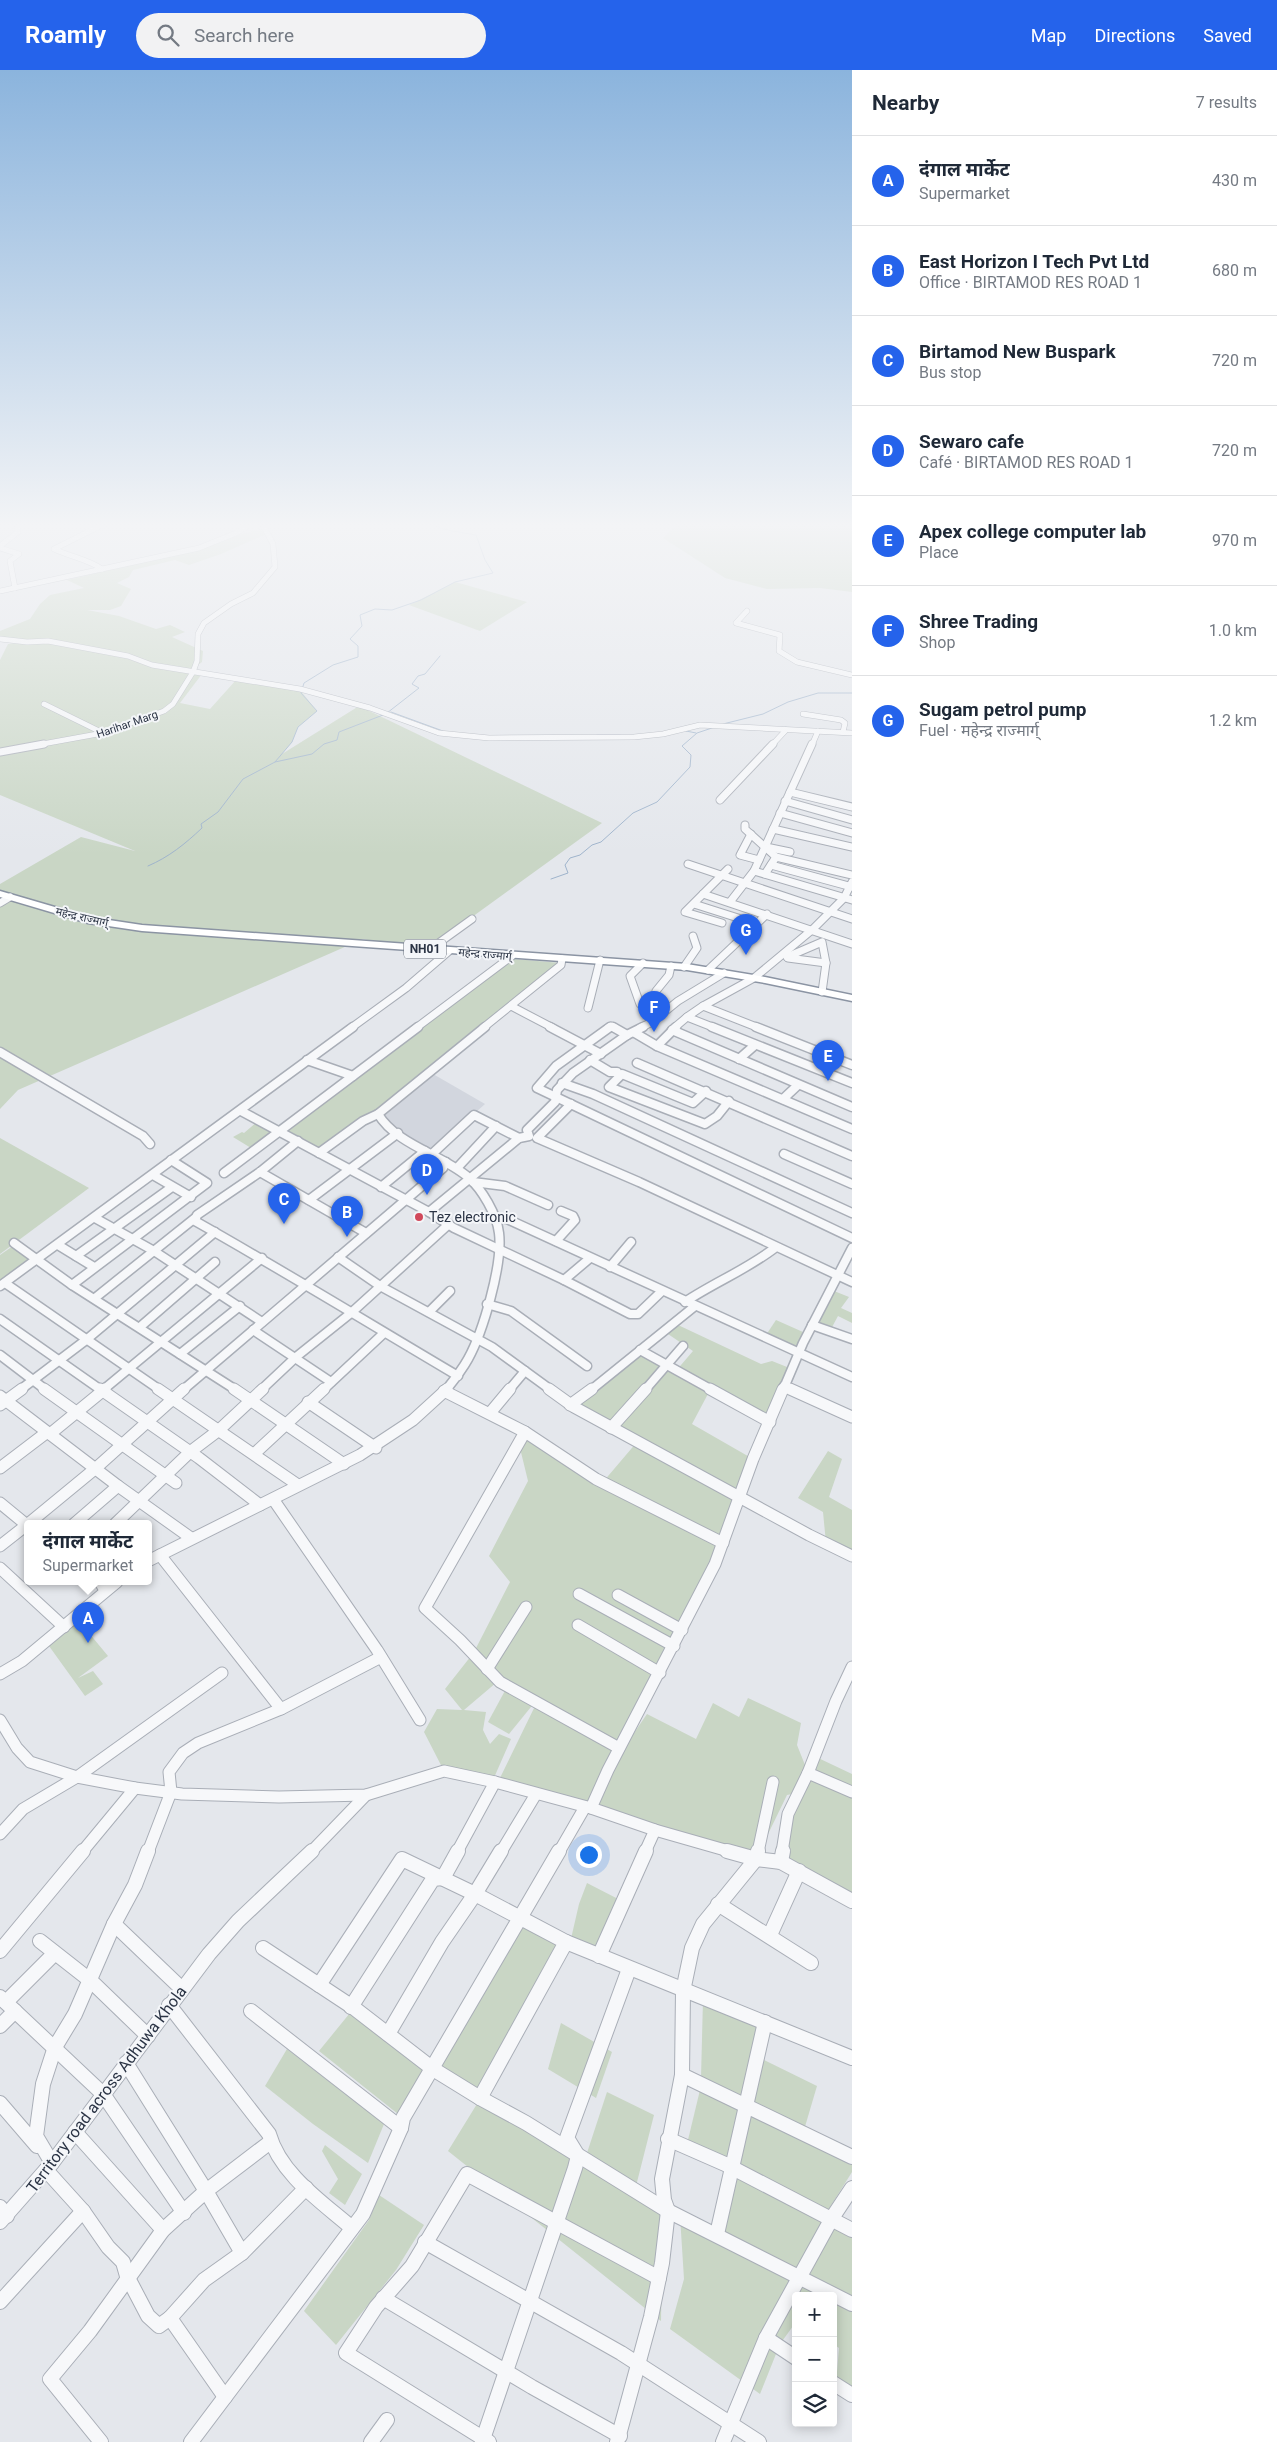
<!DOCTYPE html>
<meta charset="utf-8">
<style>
:root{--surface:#fff;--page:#f2f2f3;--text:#1f2937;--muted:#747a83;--line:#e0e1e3;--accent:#2563eb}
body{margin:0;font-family:Roboto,"Noto Sans Devanagari",sans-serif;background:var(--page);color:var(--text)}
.controls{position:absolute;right:15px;bottom:15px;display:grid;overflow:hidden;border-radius:5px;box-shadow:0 2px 12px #0003}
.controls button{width:45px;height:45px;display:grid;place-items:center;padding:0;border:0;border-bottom:1px solid var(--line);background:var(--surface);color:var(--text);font:25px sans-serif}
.you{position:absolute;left:588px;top:1784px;width:18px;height:18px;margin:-12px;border:4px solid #fff;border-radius:50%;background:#1a73e8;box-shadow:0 0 0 8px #1a73e833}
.badge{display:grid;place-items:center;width:32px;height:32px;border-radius:50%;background:var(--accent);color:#fff;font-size:16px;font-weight:700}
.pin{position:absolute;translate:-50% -41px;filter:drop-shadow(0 1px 2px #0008)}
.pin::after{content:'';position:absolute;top:26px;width:18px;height:15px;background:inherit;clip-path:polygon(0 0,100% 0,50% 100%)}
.popup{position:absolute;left:24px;top:1450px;width:128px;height:65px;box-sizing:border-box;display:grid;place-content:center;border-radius:5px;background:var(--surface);filter:drop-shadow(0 1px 4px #0005);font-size:16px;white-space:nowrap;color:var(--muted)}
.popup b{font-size:19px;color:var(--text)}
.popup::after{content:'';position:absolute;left:50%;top:100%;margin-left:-10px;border:10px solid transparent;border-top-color:var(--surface)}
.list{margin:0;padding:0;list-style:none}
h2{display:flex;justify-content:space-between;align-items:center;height:65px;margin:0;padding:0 20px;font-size:21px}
h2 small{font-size:16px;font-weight:400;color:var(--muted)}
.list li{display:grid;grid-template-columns:32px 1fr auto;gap:15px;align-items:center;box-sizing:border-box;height:90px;padding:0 20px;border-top:1px solid var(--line)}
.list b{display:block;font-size:19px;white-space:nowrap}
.list p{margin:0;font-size:16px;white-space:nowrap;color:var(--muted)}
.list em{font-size:16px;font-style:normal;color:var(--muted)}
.icon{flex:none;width:28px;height:28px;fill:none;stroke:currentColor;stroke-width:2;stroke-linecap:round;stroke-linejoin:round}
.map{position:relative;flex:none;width:852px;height:2372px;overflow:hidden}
header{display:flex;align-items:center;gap:30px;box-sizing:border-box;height:70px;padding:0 25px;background:var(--accent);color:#fff}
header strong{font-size:24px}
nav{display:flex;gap:28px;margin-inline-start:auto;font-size:18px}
.search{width:350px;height:45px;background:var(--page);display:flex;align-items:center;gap:12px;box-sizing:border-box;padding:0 18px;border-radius:28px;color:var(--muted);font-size:19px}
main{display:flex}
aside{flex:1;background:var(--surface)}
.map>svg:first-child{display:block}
</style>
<header>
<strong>Roamly</strong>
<div class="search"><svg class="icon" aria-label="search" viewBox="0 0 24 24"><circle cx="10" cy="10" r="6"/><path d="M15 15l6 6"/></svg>Search here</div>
<nav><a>Map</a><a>Directions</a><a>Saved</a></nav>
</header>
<main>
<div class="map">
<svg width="852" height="2372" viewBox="0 0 852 2372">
<rect width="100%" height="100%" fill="#e4e7ec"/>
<!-- built -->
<polygon fill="#d2d6de" points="433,1004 485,1034 431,1082 392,1057 383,1047"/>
<!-- green -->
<g fill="#c9d6c5">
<polygon points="678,453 852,454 852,522 820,518 767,519 725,508 663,468"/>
<polygon points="267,457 271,462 221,484 189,495 175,490 133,500 129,507 117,513 131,519 121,536 110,540 87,540 119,546 156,559 170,555 185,562 172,567 203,581 202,592 190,601 202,604 180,633 210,639 236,610 300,620 317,641 298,657 292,672 282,684 359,636 602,753 432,876 383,873 363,869 18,1020 0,1039 0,814 81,767 135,781 0,725 0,590 8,574 24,572 0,569 0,561 30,549 40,534 50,525 84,518 67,510 136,494"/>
<polygon points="455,512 527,532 480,561 409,535"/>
<polygon points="514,889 561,893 468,970 322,1082 281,1060"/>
<polygon points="257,1052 275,1062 251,1078 233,1067 242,1062 244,1063"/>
<polygon points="0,1068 89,1118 0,1184"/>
<polygon points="13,1176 31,1188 0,1210 0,1185"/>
<polygon points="829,1219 849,1227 841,1238 852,1243 852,1253 838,1246 831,1259 813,1251"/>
<polygon points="776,1250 803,1262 796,1279 766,1265"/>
<polygon points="678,1255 761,1294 772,1291 792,1299 769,1348 709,1322 692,1354 753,1389 681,1559 612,1695 647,1644 696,1669 713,1633 739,1647 748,1628 801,1653 797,1675 807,1700 814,1686 852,1704 852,1831 781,1792 797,1723 787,1725 756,1789 499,1710 537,1632 510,1616 474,1582 510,1512 489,1486 528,1411 519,1374 525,1362 603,1412 637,1372 574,1337 640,1283 675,1302 693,1281 668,1264"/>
<polygon points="828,1381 842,1389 829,1427 852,1440 852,1486 826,1473 823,1442 798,1428"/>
<polygon points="79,1551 108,1586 78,1608 93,1601 103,1614 85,1626 49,1576"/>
<polygon points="471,1586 497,1612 464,1640 486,1642 483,1660 490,1674 499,1664 511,1669 493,1710 444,1701 424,1662 437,1639 462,1640 445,1619"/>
<polygon points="507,1617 535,1632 509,1664 488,1652"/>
<polygon points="587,1813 622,1831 599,1886 570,1873 480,2028 586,2086 607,2022 654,2045 635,2120 668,2141 662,2193 661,2251 448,2081 480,2029 433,2000 403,2048 319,1981 354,1938 433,1999 519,1849 570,1873 579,1834"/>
<polygon points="703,1929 765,1952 740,2029 701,2008"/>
<polygon points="561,1953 612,1982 596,2028 548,1999"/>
<polygon points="287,1979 384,2054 368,2093 313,2054 265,2016"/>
<polygon points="762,1989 817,2016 804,2060 752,2035"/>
<polygon points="700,2020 739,2039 725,2094 687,2074"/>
<polygon points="748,2043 852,2094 852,2102 827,2142 852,2161 852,2325 836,2314 839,2278 833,2274 833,2226 796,2226 796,2252 780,2274 760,2324 670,2259 684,2209 680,2146 717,2164"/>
<polygon points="325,2075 362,2104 345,2135 329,2123 338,2109 322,2081"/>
<polygon points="379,2125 424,2155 396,2200 336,2275 304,2241 369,2150"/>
</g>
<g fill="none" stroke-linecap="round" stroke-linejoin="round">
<!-- stream -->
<g stroke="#9fb4cc" stroke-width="1">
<polyline points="391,642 443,661"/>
<polyline points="387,643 419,618 412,614 418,606 425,604 440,586"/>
<polyline points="723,654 763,644 788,632 818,623 852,623"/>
<polyline points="686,661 696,663"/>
<polyline points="597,665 620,665"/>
<polyline points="275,692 292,672 298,657 317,641 301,623 304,613 333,595 358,587 358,576 350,569 362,556 360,545 375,539 392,540 421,530 455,512 493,503 485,490 476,465 447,460 427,453"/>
<path d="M148,796C169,787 185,774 202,758L201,754L218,742L243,709L275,692L312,684L324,674L337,670L339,662L383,645"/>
<polyline points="551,809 568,803 565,795 570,788 580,785 592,775 601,772 633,743 657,732 690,697 691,685 682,676 697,663 712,658"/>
</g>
<defs>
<g id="minor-far4">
<polyline points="0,476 18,462 17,453"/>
<polyline points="0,478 19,484 10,491 15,518"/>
<path d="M102,499C87,489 71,487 54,479L106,453"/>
<polyline points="0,521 199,478 236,463 253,453"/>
<polyline points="747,541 736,553 780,565 779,581 797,592 852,605"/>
<polyline points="0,569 27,572 48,571 128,586 152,595 300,619 370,638 439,663 489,668 634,667 663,664 700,655 852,663"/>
<polyline points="44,634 103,663"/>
<polyline points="803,644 841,650 845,653 843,662"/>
<polyline points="37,675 103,663 164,641 173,634 193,602 197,591 198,564 204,553 231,534 253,523 275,497 273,474 262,453"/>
<polyline points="772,675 786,660"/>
<polyline points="812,675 818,661"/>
</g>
<g id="minor-far3">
<polyline points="0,682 44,674"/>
<polyline points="790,722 852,737"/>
<polyline points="720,730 773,674"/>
<polyline points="785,731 852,750"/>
<polyline points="780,743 852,763"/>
<polyline points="745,755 745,759 776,787"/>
<polyline points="773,759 852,777"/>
<polyline points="751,764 740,785 759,790"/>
<polyline points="766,777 790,782"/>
<polyline points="688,794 852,849"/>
<polyline points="771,795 852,817"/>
<polyline points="754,801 852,830"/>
<polyline points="765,804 776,787 852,805"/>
<polyline points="703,824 852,874"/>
<polyline points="730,832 754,801 812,674"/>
<polyline points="0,833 10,827"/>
<polyline points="694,834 757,854"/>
<polyline points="722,853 685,842 728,799"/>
<polyline points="429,880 472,849"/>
<polyline points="787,887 822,872 826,893 822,922"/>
<polyline points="788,888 826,893"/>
<polyline points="684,897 697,878 693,866"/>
<polyline points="708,900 767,844"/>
<polyline points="656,921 669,905 671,896"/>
<polyline points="640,934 630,906 643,893"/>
<polyline points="511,936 553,958"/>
<polyline points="703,936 687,947 715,958"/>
<polyline points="588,938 600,890"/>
<polyline points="351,958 406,918 449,881"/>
<polyline points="416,958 512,886"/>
<polyline points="483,958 561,895 562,889"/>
<polyline points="608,958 611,956 615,958"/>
<polyline points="640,958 652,952 678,931 724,903"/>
<polyline points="674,958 687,947"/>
<polyline points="759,958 703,936 754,908 813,859 844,828 852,812"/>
</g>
<g id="minor-far2">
<polyline points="550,957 601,984"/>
<polyline points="610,957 556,996 537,1018 852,1168"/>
<polyline points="613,957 627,965"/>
<polyline points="712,957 852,1013"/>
<polyline points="756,957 852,995"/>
<polyline points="672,960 852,1037"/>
<polyline points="635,963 657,976 852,1059"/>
<polyline points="657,976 676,957"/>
<polyline points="0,982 143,1066 150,1074"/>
<polyline points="739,989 755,975"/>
<polyline points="307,990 353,1006"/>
<polyline points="590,990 610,1002 617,1002"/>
<polyline points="637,993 852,1086"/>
<polyline points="562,1013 593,1024 852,1143"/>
<polyline points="706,1021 693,1033 622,1004 609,1017 705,1054 717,1046 729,1031"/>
<polyline points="783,1029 798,1015"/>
<polyline points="571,1034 537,1068 639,1112 852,1212"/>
<polyline points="241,1041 429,1142 454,1158 564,1210 590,1188"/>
<path d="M298,1071L260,1102L197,1145L195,1151C284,1201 370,1254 458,1306"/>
<polyline points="319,1083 363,1051 378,1044"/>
<polyline points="432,1084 474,1045 519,1068"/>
<polyline points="784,1084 852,1114"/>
<polyline points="457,1098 496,1056"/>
<polyline points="260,1102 366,1163"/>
<polyline points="224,1103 418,957"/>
<polyline points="153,1105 191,1127"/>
<polyline points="473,1112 505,1116 548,1135"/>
<polyline points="381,1117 425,1081"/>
<polyline points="309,1130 398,1063"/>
<polyline points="429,1142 519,1068 529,1066 527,1060 555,1032 557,1020 573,1003 627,965 643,957"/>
<polyline points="494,1147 507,1149 852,1307"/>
<polyline points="95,1148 154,1181 262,1252"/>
<polyline points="556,1171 575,1150 573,1146 561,1141"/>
<polyline points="14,1173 72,1215 236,1320"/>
<polyline points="58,1175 94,1197"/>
<polyline points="76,1186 172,1117"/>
<polyline points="338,1187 380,1216 492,1277 551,1320"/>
<polyline points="610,1197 631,1172"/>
<polyline points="564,1210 630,1244 638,1244 662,1221"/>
<polyline points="5,1213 160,1320"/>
<polyline points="72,1215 207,1113 171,1090"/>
<polyline points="0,1216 353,957"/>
<polyline points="95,1228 195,1148"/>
<path d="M685,1232C715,1212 748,1199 776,1177"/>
<polyline points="487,1234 511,1241 587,1296"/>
<polyline points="429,1242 450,1221"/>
<polyline points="0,1249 101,1320"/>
<polyline points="812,1255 852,1269"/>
<polyline points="140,1257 215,1192"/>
<polyline points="253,1260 331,1312"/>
<polyline points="640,1280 712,1320"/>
<polyline points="180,1284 240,1236"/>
<polyline points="0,1285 46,1320"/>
<polyline points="784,1316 792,1320"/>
<polyline points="20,1320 86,1270 215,1162"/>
<polyline points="103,1320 262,1188"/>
<polyline points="183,1320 443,1098 446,1092"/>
<polyline points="261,1320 296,1287 351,1243 449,1154"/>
<polyline points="323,1320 384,1263"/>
<path d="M446,1320C454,1310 462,1300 468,1289C483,1262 503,1194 499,1163C497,1145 482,1119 468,1107C441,1084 397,1075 378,1044L485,957"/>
<polyline points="509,1320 525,1301"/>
<polyline points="591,1320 695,1236"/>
<polyline points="645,1320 683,1276"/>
<polyline points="783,1320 803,1273 852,1178"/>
</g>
<g id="minor-far1">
<polyline points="44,1319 176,1413"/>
<polyline points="100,1319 199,1388 260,1435"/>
<polyline points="158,1319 298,1415"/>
<polyline points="234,1319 344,1394"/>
<polyline points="549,1319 574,1337 809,1465 852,1486"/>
<polyline points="710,1319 770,1352"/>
<polyline points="790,1319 852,1347"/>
<polyline points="444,1321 525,1362 596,1409 723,1473"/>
<polyline points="0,1326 118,1416 191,1468"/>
<polyline points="308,1332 376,1378"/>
<polyline points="0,1335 22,1319"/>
<polyline points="570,1335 592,1319"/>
<polyline points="490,1343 510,1319"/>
<polyline points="611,1358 646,1319"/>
<polyline points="525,1362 425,1538 460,1570 500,1612 619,1678"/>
<polyline points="50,1364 105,1319"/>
<polyline points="254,1384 324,1319"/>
<polyline points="0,1398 46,1363"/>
<polyline points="273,1429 377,1580 420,1650"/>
<polyline points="0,1433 28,1456"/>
<polyline points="28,1454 96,1398 184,1319"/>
<polyline points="74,1454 118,1416"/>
<polyline points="115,1454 190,1382 219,1360 263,1319"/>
<polyline points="0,1476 28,1454"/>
<polyline points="160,1485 281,1639"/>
<polyline points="148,1491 360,1385 413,1350 447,1319"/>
<polyline points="0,1498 64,1557"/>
<polyline points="100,1512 105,1520"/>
<polyline points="579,1524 674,1576"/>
<polyline points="618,1525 682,1560"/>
<polyline points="578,1555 660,1603"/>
<polyline points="487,1599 526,1537"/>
<polyline points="0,1604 22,1591 117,1512"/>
<polyline points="0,1650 17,1678 30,1692 77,1707 135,1718 182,1724 279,1727 366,1725 444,1701 495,1712 591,1738 655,1760 732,1782"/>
<polyline points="808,1703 852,1722"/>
<polyline points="591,1738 608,1700 715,1494 753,1389 783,1319"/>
<polyline points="0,1764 23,1739 77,1707 222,1603"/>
<polyline points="82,1782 135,1718"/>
<polyline points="148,1782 171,1722 169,1702 183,1683 198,1673 281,1639 381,1587"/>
<polyline points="311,1782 366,1725"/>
<polyline points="457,1782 495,1712"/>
<polyline points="501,1782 536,1724"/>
<polyline points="559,1782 585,1737"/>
<polyline points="645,1782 655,1760"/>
<polyline points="758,1782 773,1712"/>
<polyline points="782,1782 788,1744 808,1703 836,1631 852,1597"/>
</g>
<g id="minor">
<polyline points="727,1781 756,1789 781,1792 852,1831"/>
<polyline points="781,1792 783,1781"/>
<polyline points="718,1834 811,1893"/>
<polyline points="114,1854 182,1919"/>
<polyline points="770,1865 799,1801"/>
<polyline points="40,1871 91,1911 148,1966"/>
<polyline points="566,1872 852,1988"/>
<polyline points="263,1878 354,1938 433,1999 480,2028 526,2053 668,2141 852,2234"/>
<polyline points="0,1881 83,1781"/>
<polyline points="599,1886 646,1781"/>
<polyline points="319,1915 402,1789 475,1824 501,1781"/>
<polyline points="0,1927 103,2024 184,2143"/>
<polyline points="6,1932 54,1884"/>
<path d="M169,1935L269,2064C280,2104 322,2132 352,2158"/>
<polyline points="351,1937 433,1809 443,1808 458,1781"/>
<polyline points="251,1941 401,2058"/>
<polyline points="0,1956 15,1941"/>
<polyline points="388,1964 442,1872 475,1824 566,1872 480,2028"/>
<polyline points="682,2005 852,2087"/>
<polyline points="0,2033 37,2076"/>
<polyline points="75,2062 163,2160"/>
<polyline points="668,2069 725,2094 852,2160"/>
<polyline points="52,2093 36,2066 43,2014 55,1977 75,1944 114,1854 135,1815 148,1781"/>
<polyline points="46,2100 83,2141 108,2177 123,2192 127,2206 148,2246 159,2256 170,2248"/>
<polyline points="0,2137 7,2146"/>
<polyline points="0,2152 52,2093 209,1884 238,1851 312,1781"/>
<polyline points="717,2164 765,1952"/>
<polyline points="425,2172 621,2283 759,2372"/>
<polyline points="242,2183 206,2121 269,2073"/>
<polyline points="383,2228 532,2317 620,2366"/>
<polyline points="0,2232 83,2141"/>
<polyline points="766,2268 796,2288"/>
<polyline points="833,2313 852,2325"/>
<polyline points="225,2327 170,2248 204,2210 242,2183 306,2118"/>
<polyline points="101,2372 50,2309 90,2261 163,2160 206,2121 126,1993"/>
<polyline points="191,2372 363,2144 401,2058 403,2048 559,1781"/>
<polyline points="371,2372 387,2350"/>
<polyline points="482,2372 575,2098 578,2086 567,2068 629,1899"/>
<polyline points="489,2372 346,2283 376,2237 412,2196 467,2104 659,2208"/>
<polyline points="617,2372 651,2247 662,2193 668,2141 664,2130 662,2109 682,2005 683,1921 692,1878 703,1854 756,1789 758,1781"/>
<polyline points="723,2372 766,2268 832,2148 852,2118"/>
</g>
<polygon id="highway" points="0,821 89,847 142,855 687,894 765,907 852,925 852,931 765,913 687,900 142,861 88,853 0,827"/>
</defs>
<!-- minor-far4 casing -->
<use href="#minor-far4" stroke="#a9aeb7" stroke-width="6"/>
<!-- minor-far3 casing -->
<use href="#minor-far3" stroke="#a9aeb7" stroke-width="9"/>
<!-- minor-far2 casing -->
<use href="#minor-far2" stroke="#a9aeb7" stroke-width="11"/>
<!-- minor-far1 casing -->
<use href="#minor-far1" stroke="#a9aeb7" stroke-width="13"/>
<!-- minor casing -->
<use href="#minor" stroke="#a9aeb7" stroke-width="16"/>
<!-- highway casing -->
<use href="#highway" stroke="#8b94a3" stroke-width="3"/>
<!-- minor-far4 -->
<use href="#minor-far4" stroke="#f7f8fa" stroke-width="5"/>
<!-- minor-far3 -->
<use href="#minor-far3" stroke="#f7f8fa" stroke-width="7"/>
<!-- minor-far2 -->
<use href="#minor-far2" stroke="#f7f8fa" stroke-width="8"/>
<!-- minor-far1 -->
<use href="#minor-far1" stroke="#f7f8fa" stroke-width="11"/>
<!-- minor -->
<use href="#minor" stroke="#f7f8fa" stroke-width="14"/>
<!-- highway -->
<use href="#highway" fill="#fff" fill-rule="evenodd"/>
</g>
<!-- sky -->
<linearGradient id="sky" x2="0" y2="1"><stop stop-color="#8bb4dd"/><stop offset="0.58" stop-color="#f3f4f6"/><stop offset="1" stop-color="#f3f4f6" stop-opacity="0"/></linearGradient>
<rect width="852" height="785" fill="url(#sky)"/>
<!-- markers -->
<circle fill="#d1495b" stroke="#f4f6f9" stroke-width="2" cx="419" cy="1147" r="5"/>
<g text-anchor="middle" stroke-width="4" stroke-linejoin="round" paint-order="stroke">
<!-- far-street labels -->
<g font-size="11" fill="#2b3445" stroke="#f4f6f9">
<text transform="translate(127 654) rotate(-19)" y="4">Harihar Marg</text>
<text transform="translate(82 847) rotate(13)" y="4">महेन्द्र राज्मार्ग्</text>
<text transform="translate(485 884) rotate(5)" y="4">महेन्द्र राज्मार्ग्</text>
</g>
<!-- shield labels -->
<rect fill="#f4f6f9" stroke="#676e7b" stroke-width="1" x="404" y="869.5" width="42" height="19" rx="4"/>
<g font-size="12" font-weight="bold" fill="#2b3445">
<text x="425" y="883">NH01</text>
</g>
<!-- poi labels -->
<g font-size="14" fill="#2b3445" stroke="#f4f6f9" text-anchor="start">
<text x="429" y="1152">Tez electronic</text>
</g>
<!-- near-street labels -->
<g font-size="16" fill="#2b3445" stroke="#f4f6f9">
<text transform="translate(106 2019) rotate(-53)" y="6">Territory road across Adhuwa Khola</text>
</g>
</g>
</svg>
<div class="controls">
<button>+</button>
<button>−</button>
<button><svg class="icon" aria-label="layers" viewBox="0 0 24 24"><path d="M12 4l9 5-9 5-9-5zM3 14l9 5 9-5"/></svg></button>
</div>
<div class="you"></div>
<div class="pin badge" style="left:88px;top:1573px">A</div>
<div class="popup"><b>दंगाल मार्केट</b>Supermarket</div>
<div class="pin badge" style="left:347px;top:1167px">B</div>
<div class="pin badge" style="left:284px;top:1154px">C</div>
<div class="pin badge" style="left:427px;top:1125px">D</div>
<div class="pin badge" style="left:828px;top:1011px">E</div>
<div class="pin badge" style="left:654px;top:962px">F</div>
<div class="pin badge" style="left:746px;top:885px">G</div>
</div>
<aside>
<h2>Nearby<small>7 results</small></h2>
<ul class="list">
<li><span class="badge">A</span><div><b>दंगाल मार्केट</b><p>Supermarket</p></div><em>430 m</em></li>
<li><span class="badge">B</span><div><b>East Horizon I Tech Pvt Ltd</b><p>Office · BIRTAMOD RES ROAD 1</p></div><em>680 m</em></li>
<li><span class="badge">C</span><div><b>Birtamod New Buspark</b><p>Bus stop</p></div><em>720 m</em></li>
<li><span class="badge">D</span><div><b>Sewaro cafe</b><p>Café · BIRTAMOD RES ROAD 1</p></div><em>720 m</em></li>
<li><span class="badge">E</span><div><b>Apex college computer lab</b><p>Place</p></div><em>970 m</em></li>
<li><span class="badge">F</span><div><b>Shree Trading</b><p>Shop</p></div><em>1.0 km</em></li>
<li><span class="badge">G</span><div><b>Sugam petrol pump</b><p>Fuel · महेन्द्र राज्मार्ग्</p></div><em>1.2 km</em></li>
</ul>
</aside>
</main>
